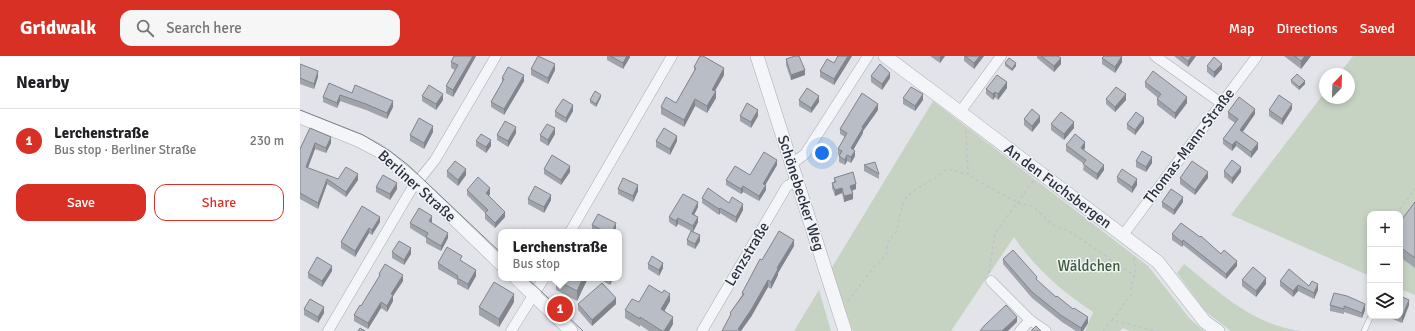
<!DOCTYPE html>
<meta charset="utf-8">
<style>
:root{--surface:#fff;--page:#f6f6f6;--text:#202124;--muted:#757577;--line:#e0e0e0;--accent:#d93025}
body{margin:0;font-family:Signika,sans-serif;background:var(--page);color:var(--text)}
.controls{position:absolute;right:12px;bottom:12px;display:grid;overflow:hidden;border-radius:8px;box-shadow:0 2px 6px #0003}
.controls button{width:36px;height:36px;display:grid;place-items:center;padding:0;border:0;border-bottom:1px solid var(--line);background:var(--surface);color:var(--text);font:20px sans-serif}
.compass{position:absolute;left:1019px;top:12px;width:36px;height:36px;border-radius:50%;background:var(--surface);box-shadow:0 2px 6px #0003;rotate:23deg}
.you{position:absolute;left:522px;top:97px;width:14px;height:14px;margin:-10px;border:3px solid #fff;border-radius:50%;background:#1a73e8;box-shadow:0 0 0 6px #1a73e833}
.badge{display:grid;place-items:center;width:26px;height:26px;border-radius:50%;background:var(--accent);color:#fff;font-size:13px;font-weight:700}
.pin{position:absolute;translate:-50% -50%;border:2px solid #fff;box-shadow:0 1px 4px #0006}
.popup{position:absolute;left:198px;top:173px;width:124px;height:52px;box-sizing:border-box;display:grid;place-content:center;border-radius:8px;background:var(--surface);filter:drop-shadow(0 1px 3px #0005);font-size:13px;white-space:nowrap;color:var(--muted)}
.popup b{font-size:15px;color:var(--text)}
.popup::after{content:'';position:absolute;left:50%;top:100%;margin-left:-8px;border:8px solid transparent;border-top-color:var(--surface)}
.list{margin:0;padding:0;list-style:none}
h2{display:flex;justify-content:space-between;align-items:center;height:52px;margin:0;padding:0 16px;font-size:17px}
h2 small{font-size:13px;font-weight:400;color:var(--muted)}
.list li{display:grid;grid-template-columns:26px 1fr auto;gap:12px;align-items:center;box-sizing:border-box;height:64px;padding:0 16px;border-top:1px solid var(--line)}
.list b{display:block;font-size:15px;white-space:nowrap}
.list p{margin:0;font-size:13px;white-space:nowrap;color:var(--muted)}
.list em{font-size:13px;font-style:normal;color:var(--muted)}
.actions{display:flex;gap:8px;padding:12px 16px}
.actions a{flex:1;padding:9px 0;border:1px solid var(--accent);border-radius:12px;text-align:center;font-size:14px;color:var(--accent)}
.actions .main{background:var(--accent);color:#fff}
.icon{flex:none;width:22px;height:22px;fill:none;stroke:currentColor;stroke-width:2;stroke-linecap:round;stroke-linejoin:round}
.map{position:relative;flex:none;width:1115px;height:275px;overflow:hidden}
header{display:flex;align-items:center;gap:24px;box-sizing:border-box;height:56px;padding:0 20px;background:var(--accent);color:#fff}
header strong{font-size:19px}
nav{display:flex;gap:22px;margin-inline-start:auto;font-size:14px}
.search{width:280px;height:36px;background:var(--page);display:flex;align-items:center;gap:10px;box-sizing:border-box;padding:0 14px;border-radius:12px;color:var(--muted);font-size:15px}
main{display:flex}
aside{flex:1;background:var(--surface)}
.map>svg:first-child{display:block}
</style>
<header>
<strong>Gridwalk</strong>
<div class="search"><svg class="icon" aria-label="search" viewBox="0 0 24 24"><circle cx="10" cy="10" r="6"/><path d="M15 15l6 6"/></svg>Search here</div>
<nav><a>Map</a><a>Directions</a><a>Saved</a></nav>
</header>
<main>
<aside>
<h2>Nearby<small></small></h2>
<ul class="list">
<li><span class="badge">1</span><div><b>Lerchenstraße</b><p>Bus stop · Berliner Straße</p></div><em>230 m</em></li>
</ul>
<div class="actions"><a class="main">Save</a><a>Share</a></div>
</aside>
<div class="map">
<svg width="1115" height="275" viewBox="0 0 1115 275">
<rect width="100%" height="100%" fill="#e2e4e9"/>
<!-- green -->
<g fill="#c6d3c3">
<polygon points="1053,0 1115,0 1115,239 1100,233 1100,158 1070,158 1070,220 931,159 1025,36 1025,42 1049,42 1049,18 1039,18"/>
<path d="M633,45L848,210L890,263L904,275H830L823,272L820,275H785L793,256C761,235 735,212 714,181L651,275H553L531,213Z"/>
<path d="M884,208C922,238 950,267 1000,275H931L906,256L877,217Z"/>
<polygon points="519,234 531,275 494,275"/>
</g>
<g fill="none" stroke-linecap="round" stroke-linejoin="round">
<defs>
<polyline id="service" points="1064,275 1071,260"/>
<g id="minor">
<polyline points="855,0 921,47"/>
<polyline points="660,56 701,0"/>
<polyline points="492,106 497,104 505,98 568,0"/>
<polyline points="270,176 372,0"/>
<polyline points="823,179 957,0"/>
<polyline points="691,225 730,264 746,275"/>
<polyline points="28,275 111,134 135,104 196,0"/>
<polyline points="211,275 244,222"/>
<polyline points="402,275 487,130 497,125"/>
<polyline points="720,275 730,264"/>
</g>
<g id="tertiary">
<polyline points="457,0 545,275"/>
<polyline points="585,0 660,56 858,206 905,266 918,275"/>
<polyline points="0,61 58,84 79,95 116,126 201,208"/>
<polyline points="216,222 271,275"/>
</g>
</defs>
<!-- service casing -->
<use href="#service" stroke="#a7abb3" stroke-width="6"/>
<!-- minor casing -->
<use href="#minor" stroke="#a7abb3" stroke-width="11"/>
<!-- tertiary casing -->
<use href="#tertiary" stroke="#a7abb3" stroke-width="14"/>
<!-- path -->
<g stroke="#c0c2c8" stroke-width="1.5" stroke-dasharray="3 3" stroke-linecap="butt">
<polyline points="666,74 668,118 685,129 718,147 732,150 753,169 769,175 835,220"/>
<polyline points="1096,158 1115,133"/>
<polyline points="689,217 695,177 734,124"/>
<polyline points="548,245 574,211 586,199 588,186 597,175 601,154 605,143 613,135 635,122 647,113 668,118"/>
<path d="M812,264L831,239C830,225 839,215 833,201"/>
<polyline points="803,275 812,264 857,275"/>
</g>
<!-- service -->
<use href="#service" stroke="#f4f5f8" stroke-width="5"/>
<!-- minor -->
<use href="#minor" stroke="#f4f5f8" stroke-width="10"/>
<!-- tertiary -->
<use href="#tertiary" stroke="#f4f5f8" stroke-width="13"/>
<!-- tram -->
<g stroke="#7c8292" stroke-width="1">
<polyline points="0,54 63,79 90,95 108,109 201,197"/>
<polyline points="227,222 283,275"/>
</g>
</g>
<!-- wall -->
<g fill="#9fa3aa">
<polygon points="176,0 153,41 146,37 146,30 155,14 151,12 151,6"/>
<polygon points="307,0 330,0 330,1 323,13 307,4"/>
<polygon points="538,0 552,0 534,29 520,21 520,15 534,7"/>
<polygon points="630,0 645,0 640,7"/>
<polygon points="664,0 684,0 674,13 664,5"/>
<polygon points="737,0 758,0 761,8 754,16 737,2"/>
<polygon points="874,0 896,0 888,11"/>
<polygon points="984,0 1011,0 1001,13"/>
<polygon points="802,2 822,6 815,17 802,8"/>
<polygon points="486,3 505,19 491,24 486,9"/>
<polygon points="705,7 716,10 712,15 705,10"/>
<polygon points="0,8 18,21 14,33 0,28"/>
<polygon points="907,10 922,13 914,22 907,16"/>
<polygon points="394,11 424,19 415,35 416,42 407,57 395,50 384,71 361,58 361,51 376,47 394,15"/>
<polygon points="231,13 255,14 248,28 231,19"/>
<polygon points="571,20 590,22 582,34 571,26"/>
<polygon points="202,22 224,25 204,59 191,51 191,46 202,27"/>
<polygon points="991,24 1005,28 999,34 991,27"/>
<polygon points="845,26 887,47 875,63 857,49 857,43 858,42 845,31"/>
<polygon points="707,32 698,44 695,41 693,44 686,38 686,33"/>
<polygon points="52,37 93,51 87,63 66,54 40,45 37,52 23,46 23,41"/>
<polygon points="122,40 143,44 136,54 122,45"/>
<polygon points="301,41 296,51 290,47 290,44"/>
<polygon points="603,42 623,44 615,55 603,48"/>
<polygon points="806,43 826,44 815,56 806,48"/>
<polygon points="499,44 519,46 511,57 499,50"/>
<polygon points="992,53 982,69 969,60 969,54"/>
<polygon points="578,54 563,75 563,77 553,93 555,100 551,107 547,105 545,109 539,106 539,99 538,99 538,93 545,81 540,78 540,73"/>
<polygon points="255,55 273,55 266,67 255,61"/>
<polygon points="928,56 955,58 943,76 958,93 951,102 936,90 932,95 923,88 923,83 935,67 928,62"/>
<polygon points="440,60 458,60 451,72 440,65"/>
<polygon points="724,63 740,66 732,76 724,69"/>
<polygon points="844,67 835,79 827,73 827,68"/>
<polygon points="751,68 774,72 764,84 751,74"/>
<polygon points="10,72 31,87 26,97 15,93 8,112 38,123 58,124 46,141 27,128 18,153 0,143 0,93"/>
<polygon points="133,76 124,93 110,85 110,79"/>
<polygon points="216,77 208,91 197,84 197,79"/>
<polygon points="255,78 248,90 240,85 240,79"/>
<polygon points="176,85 191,90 186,97 176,90"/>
<polygon points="356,85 377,85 370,99 356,91"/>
<polygon points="766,89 785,92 784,94 804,114 797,124 783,114 784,108 766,95"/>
<polygon points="836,105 852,107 846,116 836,111"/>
<polygon points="477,109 465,129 466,134 459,145 443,136 441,138 426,129 426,124 450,119"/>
<polygon points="564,109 579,118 579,123 564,115"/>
<polygon points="244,113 270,116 261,129 244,118"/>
<polygon points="147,115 166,119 158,130 147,121"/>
<polygon points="924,115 941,116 932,128 924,121"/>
<polygon points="817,121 837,129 832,137 817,126"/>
<polygon points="534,122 556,133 552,135 553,143 544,146 542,137 535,140 532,132 532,127 534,126"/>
<polygon points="880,122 908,122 895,139 880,128"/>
<polygon points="76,131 97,133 90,144 76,136"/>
<polygon points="318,133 338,135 333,146 318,138"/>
<polygon points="167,134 190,138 189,140 205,161 195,172 185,163 185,157 167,139"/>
<polygon points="402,142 429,147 443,154 436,167 420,157 419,159 402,147"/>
<polygon points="228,143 251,144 244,157 228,148"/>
<polygon points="862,146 883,146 874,159 862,151"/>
<polygon points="1115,146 1115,212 1100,201 1100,166"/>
<polygon points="398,151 394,159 398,166 393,176 378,168 376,171 369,166 369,161"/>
<polygon points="132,165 131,167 148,182 141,195 126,187 126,182 110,172 110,167"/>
<polygon points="80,166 72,179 69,177 55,201 41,192 41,186"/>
<polygon points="292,169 316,172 314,176 294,176 292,175"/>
<polygon points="872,178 900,181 937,210 926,223 883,189 882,191 872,184"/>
<polygon points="387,184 400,185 395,193 387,189"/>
<polygon points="494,190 478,217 478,219 471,233 468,231 451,261 430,260 430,257 442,239 442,237 462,204"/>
<polygon points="92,196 111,198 104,209 92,202"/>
<polygon points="703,203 737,225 756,241 773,253 788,267 783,275 776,275 762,266 732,242 703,208"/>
<polygon points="162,206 176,220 168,234 157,228 157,224 138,213 138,207"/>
<polygon points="348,208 363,212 359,220 348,213"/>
<polygon points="32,215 22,231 8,222 8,217"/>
<polygon points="79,218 103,225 93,240 93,245 87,256 81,252 68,273 54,265 54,259 61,250 79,221"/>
<polygon points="288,222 277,245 256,234 256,224"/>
<polygon points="297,222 313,222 310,229"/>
<polygon points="942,224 966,228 956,241 942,230"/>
<polygon points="980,225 1009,230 1018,234 1014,243 998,235 993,241 980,230"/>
<polygon points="1034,237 1065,254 1062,262 1044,256 1044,258 1030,255 1030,249"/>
<polygon points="370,245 364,255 373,268 369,275 349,275 340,269 340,271 325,262 325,254 339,246"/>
<polygon points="214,246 199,271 179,259 179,251"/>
<polygon points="278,248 316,248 292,270 278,254"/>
<polygon points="1109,249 1102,267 1088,261 1088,260 1100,260"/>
<polygon points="4,253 24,257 18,267 4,259"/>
</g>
<!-- shaded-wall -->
<g fill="#82848b">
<polygon points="173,0 176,0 153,41 153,34"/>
<polygon points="327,0 330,0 330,1 323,13 323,7"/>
<polygon points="548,0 552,0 534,29 534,23"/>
<polygon points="641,0 645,0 640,7 640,1"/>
<polygon points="680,0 684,0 674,13 674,7"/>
<polygon points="822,0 822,6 815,17 815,11"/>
<polygon points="892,0 896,0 888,11 888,5"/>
<polygon points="1005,0 1011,0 1001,13 1001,5"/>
<polygon points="761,2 761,8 754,16 754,10"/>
<polygon points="716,7 716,10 712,15 712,13"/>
<polygon points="255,8 255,14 248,28 248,22"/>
<polygon points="922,8 922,13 914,22 914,16"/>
<polygon points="424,12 424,19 412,40 412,34"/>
<polygon points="505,14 505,19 491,24 491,19"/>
<polygon points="18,15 18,21 14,33 14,28"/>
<polygon points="590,17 590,22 582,34 582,28"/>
<polygon points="224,19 224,25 204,59 204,53"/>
<polygon points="1005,25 1005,28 999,34 999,31"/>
<polygon points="707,26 707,32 698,44 698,38"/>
<polygon points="416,35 416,42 407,57 407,50"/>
<polygon points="695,36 695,41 693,44 693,38"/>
<polygon points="143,38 143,44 136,54 136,48"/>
<polygon points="623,38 623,44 615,55 615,50"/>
<polygon points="826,38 826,44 815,56 815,51"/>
<polygon points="40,39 40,45 37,52 37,47"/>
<polygon points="301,39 301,41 296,51 296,48"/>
<polygon points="519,40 519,46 511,57 511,52"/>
<polygon points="887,41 887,47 875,63 875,57"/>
<polygon points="395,43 395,50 384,71 384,64"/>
<polygon points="93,45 93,51 87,63 87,57"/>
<polygon points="578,48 578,54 563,75 563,77 551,98 551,92 562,71"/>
<polygon points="992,48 992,53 982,69 982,63"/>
<polygon points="273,49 273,55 266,67 266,62"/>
<polygon points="955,53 955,58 940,79 940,74"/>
<polygon points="458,54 458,60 451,72 451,66"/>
<polygon points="740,60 740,66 732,76 732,70"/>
<polygon points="844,62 844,67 835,79 835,74"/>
<polygon points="774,66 774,72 764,84 764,78"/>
<polygon points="133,70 133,76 124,93 124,87"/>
<polygon points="216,71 216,77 208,91 208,85"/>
<polygon points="255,72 255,78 248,90 248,84"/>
<polygon points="377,80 377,85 370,99 370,93"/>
<polygon points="31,81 31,87 26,97 26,92"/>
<polygon points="191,84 191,90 186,97 186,91"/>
<polygon points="936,85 936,90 932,95 932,89"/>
<polygon points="785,86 785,92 781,97 781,92"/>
<polygon points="15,87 15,93 6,116 6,111"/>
<polygon points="958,87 958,93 951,102 951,96"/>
<polygon points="555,95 555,100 551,107 551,101"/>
<polygon points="547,99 547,105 545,109 545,104"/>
<polygon points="852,101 852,107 846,116 846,111"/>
<polygon points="477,104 477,109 463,133 463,128"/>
<polygon points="804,109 804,114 797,124 797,118"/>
<polygon points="270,110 270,116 261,129 261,124"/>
<polygon points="941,111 941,116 932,128 932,122"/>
<polygon points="166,113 166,119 158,130 158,124"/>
<polygon points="908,116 908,122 895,139 895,134"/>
<polygon points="58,118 58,124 46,141 46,136"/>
<polygon points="27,123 27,128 18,153 18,147"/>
<polygon points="837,123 837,129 832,137 832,131"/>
<polygon points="97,127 97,133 90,144 90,138"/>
<polygon points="556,128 556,133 550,135 550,130"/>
<polygon points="338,129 338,135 333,146 333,140"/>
<polygon points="466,129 466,134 459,145 459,140"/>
<polygon points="443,130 443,136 441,138 441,133"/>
<polygon points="190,132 190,138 186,143 186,137"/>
<polygon points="542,132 542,137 535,140 535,134"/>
<polygon points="553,138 553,143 544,146 544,140"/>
<polygon points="251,139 251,144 244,157 244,151"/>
<polygon points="883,141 883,146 874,159 874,154"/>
<polygon points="398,146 398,151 392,163 392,158"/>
<polygon points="443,148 443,154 436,167 436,161"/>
<polygon points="420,152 420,157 419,159 419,153"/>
<polygon points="205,156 205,161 195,172 195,167"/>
<polygon points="132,160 132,165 129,171 129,165"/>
<polygon points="80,161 80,166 72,179 72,174"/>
<polygon points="398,161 398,166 393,176 393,170"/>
<polygon points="378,162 378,168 376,171 376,165"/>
<polygon points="316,167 316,172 314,176 312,176"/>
<polygon points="69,172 69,177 55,201 55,195"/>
<polygon points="148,177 148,182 141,195 141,190"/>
<polygon points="400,179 400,185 395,193 395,188"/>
<polygon points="494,184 494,190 478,217 478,219 471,233 471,226 477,212"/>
<polygon points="883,184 883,189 882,191 882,186"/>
<polygon points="111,192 111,198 104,209 104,204"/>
<polygon points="320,199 320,209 319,212 319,202"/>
<polygon points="937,205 937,210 926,223 926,218"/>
<polygon points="363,207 363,212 359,220 359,214"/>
<polygon points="32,210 32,215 22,231 22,225"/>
<polygon points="176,214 176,220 168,234 168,228"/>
<polygon points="103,219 103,225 93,240 93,245 87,256 87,250 91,238"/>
<polygon points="283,222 288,222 277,245 277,235"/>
<polygon points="310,222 313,222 310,229"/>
<polygon points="966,222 966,228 956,241 956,235"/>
<polygon points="468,224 468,231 451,261 441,275 438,275 438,273"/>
<polygon points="1018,228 1018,234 1014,243 1014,237"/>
<polygon points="998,229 998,235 993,241 993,235"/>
<polygon points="214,238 214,246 199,271 199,263"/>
<polygon points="370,238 370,245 361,261 361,253"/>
<polygon points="316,242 316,248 292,270 292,264"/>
<polygon points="1109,244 1109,249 1102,267 1102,261"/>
<polygon points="81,246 81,252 68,273 68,267"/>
<polygon points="1065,248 1065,254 1062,262 1062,257"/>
<polygon points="24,251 24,257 18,267 18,261"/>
<polygon points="373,261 373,268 369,275 364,275"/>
<polygon points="717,261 717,266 708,275 702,275"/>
<polygon points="788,261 788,267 783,275 781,275 781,272"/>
</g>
<!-- building -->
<g fill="#b9bdc6" stroke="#82848b">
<polygon points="154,0 173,0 153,34 146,30 158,9 151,6"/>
<polygon points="238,0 255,8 248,22 231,13"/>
<polygon points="310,0 327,0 323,7"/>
<polygon points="400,0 403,0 424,12 412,34 416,35 407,50 395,43 384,64 361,51 366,41 376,47 396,12 394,11"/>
<polygon points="495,0 499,0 505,14 491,19 486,3"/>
<polygon points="538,0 548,0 534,23 520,15 527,3 534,7"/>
<polygon points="665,0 680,0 674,7"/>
<polygon points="741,0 758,0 761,2 754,10"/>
<polygon points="804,0 822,0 815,11 802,2"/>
<polygon points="881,0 892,0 888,5"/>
<polygon points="994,0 1005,0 1001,5"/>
<polygon points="914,1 922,8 914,16 907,10"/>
<polygon points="709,2 716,7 712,13 705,7"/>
<polygon points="0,8 18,15 14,28 0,22"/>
<polygon points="580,8 590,17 582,28 571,20"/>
<polygon points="208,11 224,19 204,53 191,46 204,23 202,22"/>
<polygon points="853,15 887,41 875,57 857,43 861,38 845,26"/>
<polygon points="997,18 1005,25 999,31 991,24"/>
<polygon points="697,19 707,26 698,38 695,36 693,38 686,33"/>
<polygon points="29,27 52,37 55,29 93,45 87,57 66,48 40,39 37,47 23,41"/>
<polygon points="129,29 143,38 136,48 122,40"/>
<polygon points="611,31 623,38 615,50 603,42"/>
<polygon points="816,31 826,38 815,51 806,43"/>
<polygon points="507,32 519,40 511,52 499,44"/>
<polygon points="295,35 301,39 296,48 290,44"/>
<polygon points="562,37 578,48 562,71 563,72 551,92 555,95 551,101 547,99 545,104 539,100 542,95 538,93 547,77 540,73"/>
<polygon points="979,39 992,48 982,63 969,54"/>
<polygon points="939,41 955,53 940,74 958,87 951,96 936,85 932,89 923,83 938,63 928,56"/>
<polygon points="263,43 273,49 266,62 255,55"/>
<polygon points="447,47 458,54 451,66 440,60"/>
<polygon points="732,53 740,60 732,70 724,63"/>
<polygon points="761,56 774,66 764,78 751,68"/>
<polygon points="836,56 844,62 835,74 827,68"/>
<polygon points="119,62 133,70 124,87 110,79"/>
<polygon points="205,65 216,71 208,85 197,79"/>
<polygon points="247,68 255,72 248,84 240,79"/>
<polygon points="10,72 31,81 26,92 15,87 6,111 38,123 46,111 58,118 46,136 27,123 18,147 0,137 0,93"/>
<polygon points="364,72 377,80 370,93 356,85"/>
<polygon points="181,78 191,84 186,91 176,85"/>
<polygon points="775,78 785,86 781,92 804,109 797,118 783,108 786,104 766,89"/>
<polygon points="842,95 852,101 846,111 836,105"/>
<polygon points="464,96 477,104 463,128 466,129 459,140 443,130 441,133 426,124 435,110 450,119"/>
<polygon points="252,99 270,110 261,124 244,113"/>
<polygon points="932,104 941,111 932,122 924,115"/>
<polygon points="155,105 166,113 158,124 147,115"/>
<polygon points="892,105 908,116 895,134 880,122"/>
<polygon points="575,106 579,118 564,109"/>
<polygon points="822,113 837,123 832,131 817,121"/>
<polygon points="553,116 556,128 550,130 553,138 544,140 542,132 535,134 532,127 536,126 534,122"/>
<polygon points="83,119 97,127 90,138 76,131"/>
<polygon points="178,121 190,132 186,137 205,156 195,167 185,157 188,154 167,134"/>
<polygon points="323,122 338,129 333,140 318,133"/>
<polygon points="235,130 251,139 244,151 228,143"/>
<polygon points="408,132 429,147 432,141 443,148 436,161 420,152 419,153 402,142"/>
<polygon points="871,133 883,141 874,154 862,146"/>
<polygon points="383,138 398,146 392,158 398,161 393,170 378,162 376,165 369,161"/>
<polygon points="1115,146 1115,202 1100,191 1100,166"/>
<polygon points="62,150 80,161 72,174 69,172 55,195 41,186"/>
<polygon points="119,152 132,160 129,165 148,177 141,190 126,181 128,177 110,167"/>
<polygon points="298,158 316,167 312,176 306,176 292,169"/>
<polygon points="881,167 900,181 901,180 921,198 924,194 937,205 926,218 883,184 882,186 872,178"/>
<polygon points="223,173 228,176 221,176"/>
<polygon points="391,175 400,179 395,188 387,184"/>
<polygon points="479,175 494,184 477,212 478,213 471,226 468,224 451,254 438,273 440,274 440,275 422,275 431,258 430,257 444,238 442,237 460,203 462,204"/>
<polygon points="99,185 111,192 104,204 92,196"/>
<polygon points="147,191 162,200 160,204 176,214 168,228 157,222 158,220 138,207"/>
<polygon points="713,194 737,221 736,223 756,241 757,240 773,253 774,252 788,261 781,272 762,260 732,236 703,203"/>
<polygon points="352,200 363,207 359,214 348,208"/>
<polygon points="17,201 32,210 22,225 8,217"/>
<polygon points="85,208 103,219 91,238 93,239 87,250 81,246 68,267 54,259 60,249 61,250 80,219 79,218"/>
<polygon points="953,211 966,222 956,235 942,224"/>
<polygon points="989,213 1009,230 1012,225 1018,228 1014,237 998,229 993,235 980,225"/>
<polygon points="257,222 283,222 277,235 256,224"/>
<polygon points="194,226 214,238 199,263 179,251"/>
<polygon points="302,227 316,242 292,264 278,248"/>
<polygon points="349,229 362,237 364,234 370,238 361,253 373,261 364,275 362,275 340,261 340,263 325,254 332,243 339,246"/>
<polygon points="1034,237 1047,240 1065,248 1062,257 1044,250 1044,253 1030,249"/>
<polygon points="1100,240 1109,244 1102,261 1100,260"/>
<polygon points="10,243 24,251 18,261 4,253"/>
<polygon points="706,249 717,261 702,275 680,275 684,270"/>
<polygon points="736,270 741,275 731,275"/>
<polygon points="60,272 65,275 58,275"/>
</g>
<g text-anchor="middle" stroke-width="3" stroke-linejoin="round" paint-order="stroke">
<!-- street labels -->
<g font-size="15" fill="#2b3140" stroke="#f1f3f7">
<text transform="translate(889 90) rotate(-53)" y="5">Thomas-Mann-Straße</text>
<text transform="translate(117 130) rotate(42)" y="5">Berliner Straße</text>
<text transform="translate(758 130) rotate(37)" y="5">An den Fuchsbergen</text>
<text transform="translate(501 137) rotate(72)" y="5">Schönebecker Weg</text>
<text transform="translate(447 198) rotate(-59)" y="5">Lenzstraße</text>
</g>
<!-- park labels -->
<g font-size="15" fill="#3d5b39" stroke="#f1f3f7">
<text x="789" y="215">Wäldchen</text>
</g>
</g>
</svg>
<div class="controls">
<button>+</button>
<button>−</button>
<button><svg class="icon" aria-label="layers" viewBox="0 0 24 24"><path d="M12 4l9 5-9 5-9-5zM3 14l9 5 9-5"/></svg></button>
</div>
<svg class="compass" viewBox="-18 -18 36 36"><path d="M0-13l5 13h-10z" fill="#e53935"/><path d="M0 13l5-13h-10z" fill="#757577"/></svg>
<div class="you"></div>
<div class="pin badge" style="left:260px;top:253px">1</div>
<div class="popup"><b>Lerchenstraße</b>Bus stop</div>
</div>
</main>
